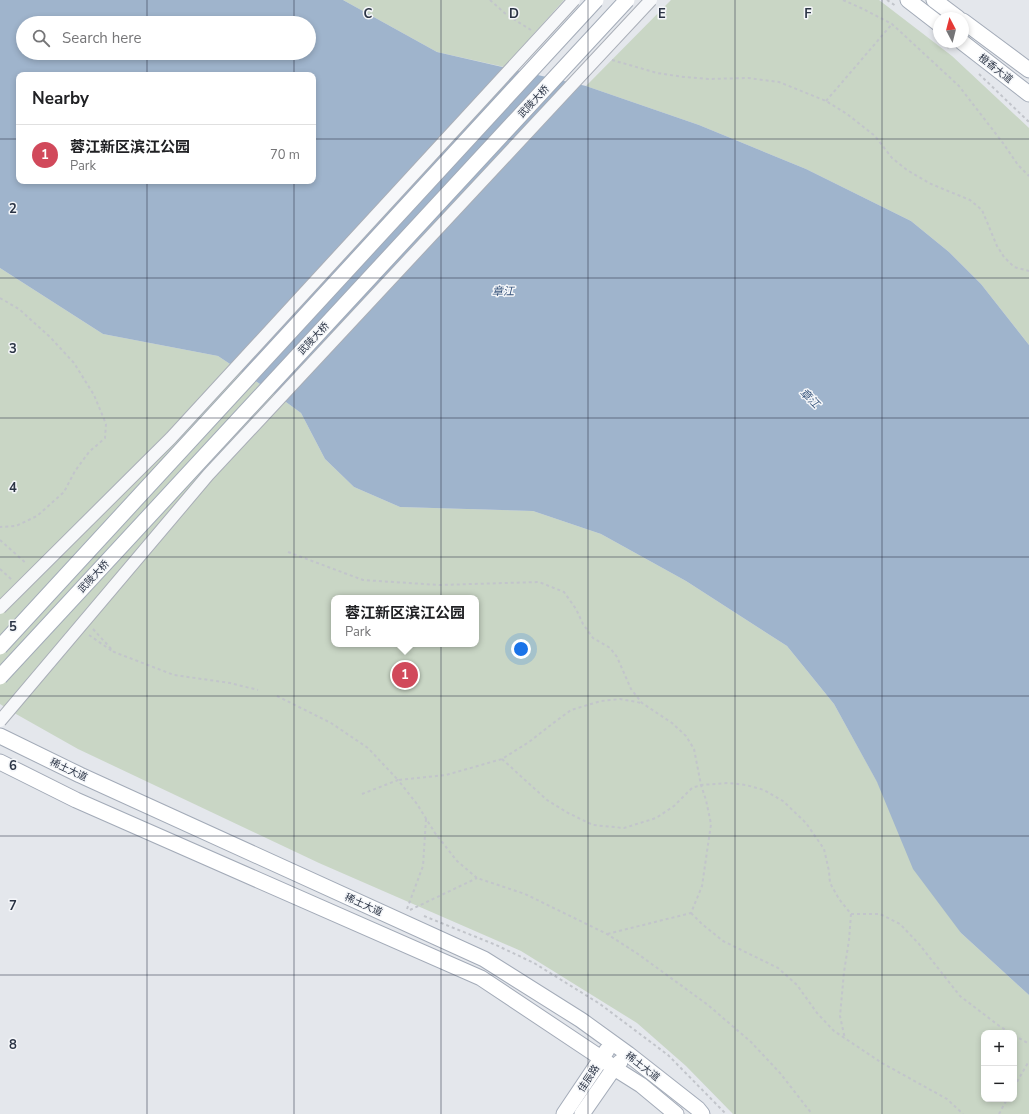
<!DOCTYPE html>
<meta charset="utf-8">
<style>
:root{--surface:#fff;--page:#f2f2f2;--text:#202124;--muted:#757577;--line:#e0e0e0;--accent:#d1495b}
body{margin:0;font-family:"Nunito Sans","Noto Sans SC",sans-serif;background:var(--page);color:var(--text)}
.controls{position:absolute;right:12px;bottom:12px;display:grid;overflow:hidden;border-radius:8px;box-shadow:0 2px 6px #0003}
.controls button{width:36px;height:36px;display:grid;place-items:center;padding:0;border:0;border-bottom:1px solid var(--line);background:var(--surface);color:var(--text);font:20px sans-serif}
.compass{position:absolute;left:933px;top:12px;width:36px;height:36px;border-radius:50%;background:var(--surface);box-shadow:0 2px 6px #0003;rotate:353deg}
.you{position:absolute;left:521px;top:649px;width:14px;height:14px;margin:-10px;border:3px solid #fff;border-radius:50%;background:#1a73e8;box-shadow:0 0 0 6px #1a73e833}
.badge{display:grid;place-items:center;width:26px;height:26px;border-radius:50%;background:var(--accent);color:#fff;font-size:13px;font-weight:700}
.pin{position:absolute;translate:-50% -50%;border:2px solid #fff;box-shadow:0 1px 4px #0006}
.popup{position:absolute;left:331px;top:595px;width:148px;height:52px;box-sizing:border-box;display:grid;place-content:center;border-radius:8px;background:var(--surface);filter:drop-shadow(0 1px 3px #0005);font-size:13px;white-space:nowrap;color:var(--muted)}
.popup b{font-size:15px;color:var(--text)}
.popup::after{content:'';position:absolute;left:50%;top:100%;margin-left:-8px;border:8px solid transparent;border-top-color:var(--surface)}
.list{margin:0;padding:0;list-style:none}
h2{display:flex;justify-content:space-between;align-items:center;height:52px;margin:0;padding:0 16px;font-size:17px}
h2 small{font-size:13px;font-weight:400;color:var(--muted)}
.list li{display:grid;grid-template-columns:26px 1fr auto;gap:12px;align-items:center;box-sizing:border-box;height:60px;padding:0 16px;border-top:1px solid var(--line)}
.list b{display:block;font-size:15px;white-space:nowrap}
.list p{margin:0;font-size:13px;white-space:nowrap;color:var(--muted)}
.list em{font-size:13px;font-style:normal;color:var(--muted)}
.icon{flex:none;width:22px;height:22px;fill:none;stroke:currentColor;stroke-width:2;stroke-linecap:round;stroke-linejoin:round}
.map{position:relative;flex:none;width:1029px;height:1114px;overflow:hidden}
.search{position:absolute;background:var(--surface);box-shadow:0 2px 6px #0003;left:16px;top:16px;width:300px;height:44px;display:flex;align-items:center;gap:10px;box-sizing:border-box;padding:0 14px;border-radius:22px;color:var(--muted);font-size:15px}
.panel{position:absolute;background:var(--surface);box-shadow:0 2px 6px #0003;left:16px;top:72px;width:300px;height:112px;border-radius:8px}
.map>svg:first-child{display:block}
</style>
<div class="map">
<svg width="1029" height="1114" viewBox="0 0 1029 1114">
<rect width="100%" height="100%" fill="#e4e7ec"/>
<!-- green -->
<g fill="#c9d6c5" fill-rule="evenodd">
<polygon points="343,0 564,0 504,67 437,52"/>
<polygon points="671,0 879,0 952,56 1029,128 1029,345 981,284 949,252 911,221 806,169 699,125 586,86"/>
<path d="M0,268L103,334L218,356L275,394L301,413L325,459L354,487L400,507L533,511L601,534L686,581L787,646L834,704L961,933L1029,995V1114H733L686,1066L637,1023L521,951L319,863L78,749L16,714L0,704ZM334,598H476V644H334ZM984,1033H1014V1099H984Z"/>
</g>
<!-- water -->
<path fill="#9fb4cc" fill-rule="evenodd" d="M0,0H343L437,52L586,86L699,125L806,169L911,221L949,252L981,284L1029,345V995L961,933L913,869L877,782L834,704L787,646L686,581L601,534L533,511L400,507L354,487L325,459L301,413L275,394L218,356L103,334L0,268ZM23,23H309V53H23ZM19,75H313V181H19Z"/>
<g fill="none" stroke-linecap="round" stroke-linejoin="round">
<defs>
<g id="major">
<polyline points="908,0 939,24"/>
<polyline points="934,0 958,18"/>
<polyline points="963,21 1029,70"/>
<polyline points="962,42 1029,94"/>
<polyline points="0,736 80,775 484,959 581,1020 628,1054 698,1109 702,1114"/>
<polyline points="0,762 76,800 481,978 601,1058 614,1068 641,1085 676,1114"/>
<polyline points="564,1114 607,1050"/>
<polyline points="582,1114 614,1068 620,1062"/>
</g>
</defs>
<!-- major casing -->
<use href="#major" stroke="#a3abb8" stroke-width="17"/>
<!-- path -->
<g stroke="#c2c5cb" stroke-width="2" stroke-dasharray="3 3" stroke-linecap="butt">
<polyline points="490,0 507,15 531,30"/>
<polyline points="843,0 861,8 892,24 959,86 1003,143 1018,165 1029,176"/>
<polyline points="887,0 896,6"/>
<polyline points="942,42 950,49"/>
<polyline points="612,60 657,73 684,77 708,79 748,78 779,82 826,101 847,114 875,136 892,158 907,170 931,184 970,200 982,210 997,246 1004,257 1014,267 1029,271"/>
<polyline points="979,74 1029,122"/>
<polyline points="826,101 892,24"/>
<polyline points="0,298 19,309 50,337 74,363 94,395 106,424 105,438 89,452 75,471 64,492 37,516 16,526 0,527"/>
<polyline points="0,540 27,564"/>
<polyline points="288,552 363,580 439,585 539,582 564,592 576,609 583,624 593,638 610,648 617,657 631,689 642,703 672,723 686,736 694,749 701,785 706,800 711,824 702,886 691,913 607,934"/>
<polyline points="0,569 12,580"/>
<polyline points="93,629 114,652 174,675 230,683 258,690"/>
<polyline points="89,635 112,651"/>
<polyline points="277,696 331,723 368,748 398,780 446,775 502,759 529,742 552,724 571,710 601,701 620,699 642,703"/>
<polyline points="502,759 547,800 568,813 593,825 624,828 656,818 674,806 692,788 701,785 729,783 746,785 764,790 783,801 806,823 824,849 829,871 830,883 839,899 851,914 849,940 844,972 840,1016 845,1039"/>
<polyline points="362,794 398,780 417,804 435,833 457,861 477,878 525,894 607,934 638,954 708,1005 751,1042 780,1073 812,1114"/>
<polyline points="407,909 423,866 426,819"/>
<polyline points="410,910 477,878"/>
<polyline points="691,913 702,924 723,941 778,968 797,985 817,1013 834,1031 882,1063 947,1099 963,1114"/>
<polyline points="851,914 880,914 900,924 919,944 960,996 998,1025 1010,1033"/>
<polyline points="424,916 496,945 534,963 600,1004 668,1055 726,1114"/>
<polyline points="1014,1035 1029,1044"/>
<polyline points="1014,1087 1029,1061"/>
<polyline points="999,1114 1007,1099"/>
</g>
<!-- major -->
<use href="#major" stroke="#fff" stroke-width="15"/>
<defs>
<g id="minor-bridge">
<polyline points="0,608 171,438 574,0"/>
<polyline points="0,721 208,475 651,0"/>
</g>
<g id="major-bridge">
<polyline points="0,647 596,0"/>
<polyline points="0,677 627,0"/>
</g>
</defs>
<!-- minor-bridge casing -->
<use href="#minor-bridge" stroke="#a9aeb7" stroke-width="14" stroke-linecap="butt"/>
<!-- major-bridge casing -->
<use href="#major-bridge" stroke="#a3abb8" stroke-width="17" stroke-linecap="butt"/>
<!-- minor-bridge -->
<use href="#minor-bridge" stroke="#f7f8fa" stroke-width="12"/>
<!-- major-bridge -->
<use href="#major-bridge" stroke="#fff" stroke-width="15"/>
</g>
<!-- grid -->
<path fill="none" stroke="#2b3445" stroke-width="1" stroke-opacity="0.55" d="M147,0V23M294,0V23M441,0V1114M588,0V1114M735,0V1114M882,0V1114M147,53V75M294,53V75M0,139H19M313,139H1029M147,181V1114M294,181V1114M0,278H1029M0,418H1029M0,557H1029M0,696H1029M0,836H1029M0,975H1029"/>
<g text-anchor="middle" stroke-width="3" stroke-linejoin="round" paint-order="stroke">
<!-- street labels -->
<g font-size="10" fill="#2b3445" stroke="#f4f6f9">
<text transform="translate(996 68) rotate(38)" y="4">橙香大道</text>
<text transform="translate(533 101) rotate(-47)" y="4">武陵大桥</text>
<text transform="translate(313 338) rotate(-47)" y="4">武陵大桥</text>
<text transform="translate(93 576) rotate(-47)" y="4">武陵大桥</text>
<text transform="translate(69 769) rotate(25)" y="4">稀土大道</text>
<text transform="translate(364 904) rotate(24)" y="4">稀土大道</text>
<text transform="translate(643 1066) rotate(38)" y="4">稀土大道</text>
<text transform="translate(588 1078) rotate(-56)" y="4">佳辰路</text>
</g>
<!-- water labels -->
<g font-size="11" font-style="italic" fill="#34527a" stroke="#f4f6f9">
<text x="503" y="295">章江</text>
<text transform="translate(810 398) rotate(44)" y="4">章江</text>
</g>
</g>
<g font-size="13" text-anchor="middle" font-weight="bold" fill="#2b3445" stroke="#f4f6f9" stroke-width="3" stroke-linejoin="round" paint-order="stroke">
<text x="368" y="18">C</text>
<text x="514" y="18">D</text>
<text x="662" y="18">E</text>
<text x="808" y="18">F</text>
<text x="13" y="213">2</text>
<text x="13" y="353">3</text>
<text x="13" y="492">4</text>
<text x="13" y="631">5</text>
<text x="13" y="770">6</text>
<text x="13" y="910">7</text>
<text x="13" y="1049">8</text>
</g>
</svg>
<div class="controls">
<button>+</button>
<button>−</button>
</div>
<svg class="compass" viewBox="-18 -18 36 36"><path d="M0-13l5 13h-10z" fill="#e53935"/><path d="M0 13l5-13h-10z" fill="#757577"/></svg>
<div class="you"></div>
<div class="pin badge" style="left:405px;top:675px">1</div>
<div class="popup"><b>蓉江新区滨江公园</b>Park</div>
<div class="search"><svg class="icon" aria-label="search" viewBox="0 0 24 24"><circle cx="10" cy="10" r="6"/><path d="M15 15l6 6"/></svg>Search here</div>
<section class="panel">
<h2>Nearby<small></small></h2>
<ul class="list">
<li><span class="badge">1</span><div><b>蓉江新区滨江公园</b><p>Park</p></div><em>70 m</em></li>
</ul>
</section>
</div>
